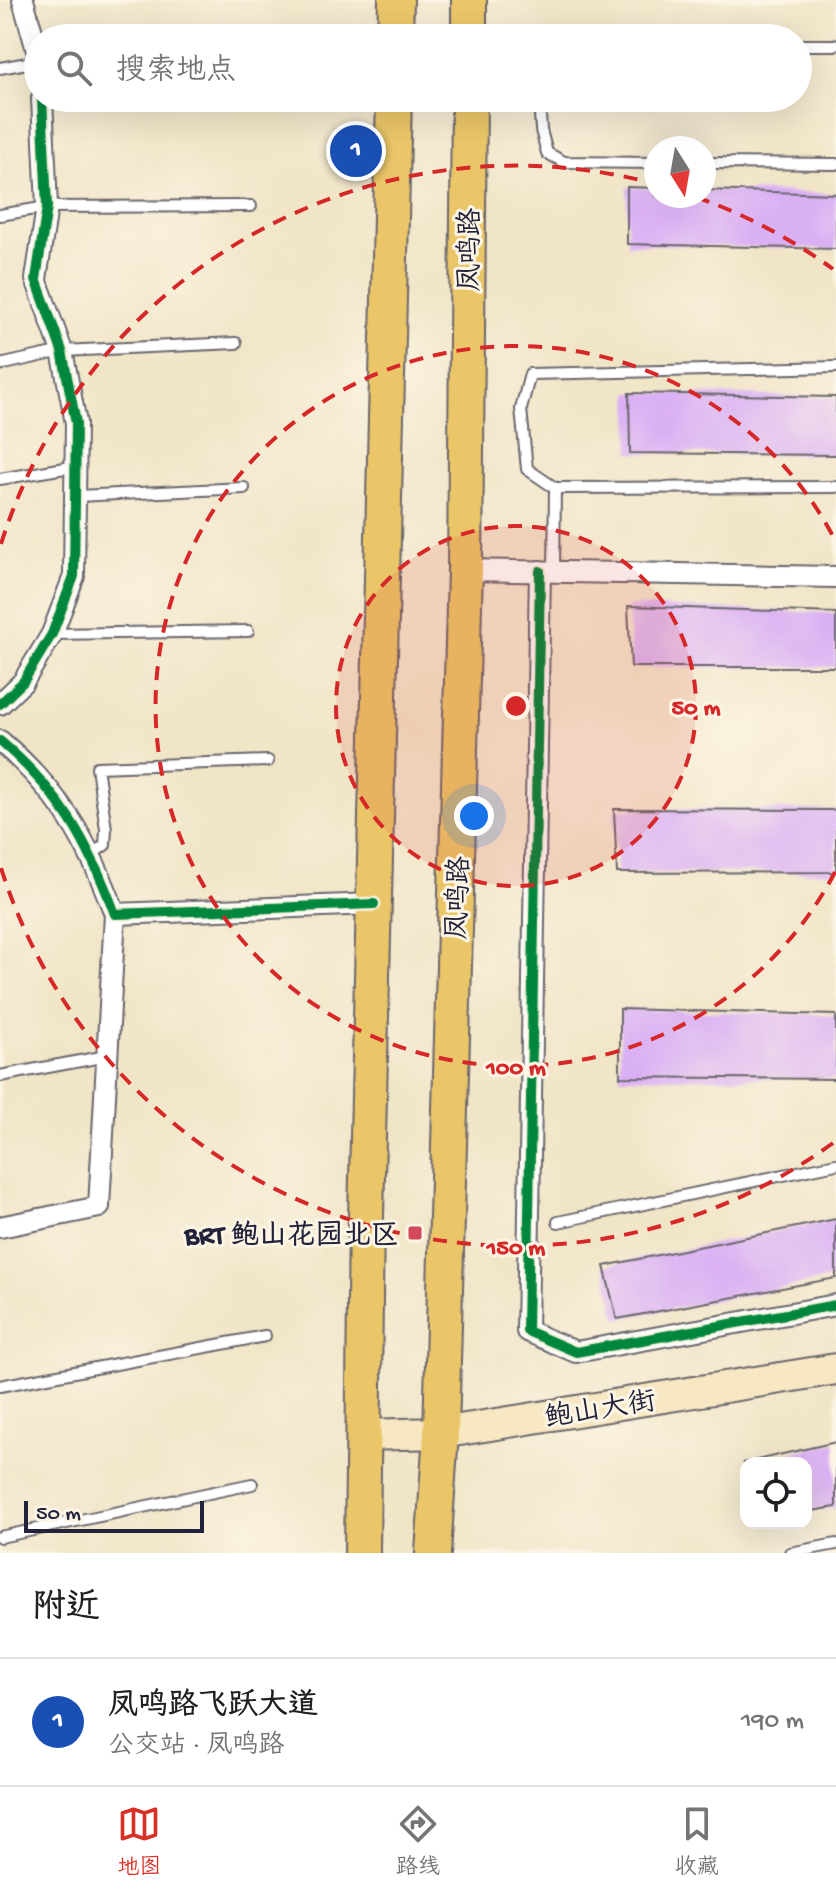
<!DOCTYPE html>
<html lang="zh">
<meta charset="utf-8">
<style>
:root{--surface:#fff;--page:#f6f6f6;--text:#202124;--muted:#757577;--line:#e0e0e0;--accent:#d93025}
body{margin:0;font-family:"Gochi Hand","LXGW WenKai TC",sans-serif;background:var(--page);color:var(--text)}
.controls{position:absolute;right:24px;bottom:24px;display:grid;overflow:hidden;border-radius:16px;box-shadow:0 8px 32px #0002}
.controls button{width:72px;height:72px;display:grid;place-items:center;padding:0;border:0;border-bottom:2px solid var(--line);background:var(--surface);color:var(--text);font:40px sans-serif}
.compass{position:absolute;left:644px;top:136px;width:72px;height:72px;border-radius:50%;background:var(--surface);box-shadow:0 8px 32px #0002;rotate:169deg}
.scale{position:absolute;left:24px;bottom:20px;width:180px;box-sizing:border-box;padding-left:8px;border:4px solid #22223b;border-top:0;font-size:22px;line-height:28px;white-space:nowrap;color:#22223b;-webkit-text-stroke:6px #fcf5e5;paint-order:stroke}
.you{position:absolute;left:474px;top:816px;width:28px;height:28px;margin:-20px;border:6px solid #fff;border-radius:50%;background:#1a73e8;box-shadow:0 0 0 12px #1a73e833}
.badge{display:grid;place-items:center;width:52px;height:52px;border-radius:50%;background:var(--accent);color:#fff;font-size:26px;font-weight:700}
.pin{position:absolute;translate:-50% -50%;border:4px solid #fff;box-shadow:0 2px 8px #0006}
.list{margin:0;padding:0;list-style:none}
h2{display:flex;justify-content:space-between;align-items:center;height:104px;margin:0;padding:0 32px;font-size:34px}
h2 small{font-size:26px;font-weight:400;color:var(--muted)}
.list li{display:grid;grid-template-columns:52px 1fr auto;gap:24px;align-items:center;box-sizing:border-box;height:128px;padding:0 32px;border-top:2px solid var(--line)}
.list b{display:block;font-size:30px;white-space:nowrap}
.list p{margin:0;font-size:26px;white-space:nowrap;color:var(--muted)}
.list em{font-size:26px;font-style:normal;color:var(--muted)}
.icon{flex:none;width:44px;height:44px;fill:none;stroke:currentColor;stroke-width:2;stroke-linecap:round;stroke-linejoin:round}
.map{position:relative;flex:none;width:836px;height:1553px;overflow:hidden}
.search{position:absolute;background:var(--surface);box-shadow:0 8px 32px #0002;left:24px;right:24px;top:24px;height:88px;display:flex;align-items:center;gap:20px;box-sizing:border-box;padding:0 28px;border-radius:44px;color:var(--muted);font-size:30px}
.sheet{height:232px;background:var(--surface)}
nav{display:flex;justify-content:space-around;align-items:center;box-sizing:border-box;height:112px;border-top:2px solid var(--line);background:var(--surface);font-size:22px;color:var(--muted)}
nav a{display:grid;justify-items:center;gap:4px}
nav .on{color:var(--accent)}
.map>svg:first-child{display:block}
</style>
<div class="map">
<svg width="836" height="1553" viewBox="0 0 836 1553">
<rect width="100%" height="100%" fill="#fcf5e5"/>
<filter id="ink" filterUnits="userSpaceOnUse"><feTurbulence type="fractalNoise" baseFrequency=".0125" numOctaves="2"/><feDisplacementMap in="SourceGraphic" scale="16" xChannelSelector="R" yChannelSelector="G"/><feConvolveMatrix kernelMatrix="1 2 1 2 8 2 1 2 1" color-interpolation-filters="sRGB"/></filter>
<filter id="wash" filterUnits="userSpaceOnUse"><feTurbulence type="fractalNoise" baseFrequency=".006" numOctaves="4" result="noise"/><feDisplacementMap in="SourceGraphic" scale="32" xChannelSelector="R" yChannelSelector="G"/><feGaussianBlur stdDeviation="1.8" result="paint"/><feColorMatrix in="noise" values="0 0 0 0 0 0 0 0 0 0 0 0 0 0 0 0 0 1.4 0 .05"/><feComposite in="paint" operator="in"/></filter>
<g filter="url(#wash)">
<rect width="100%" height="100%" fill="#f1e5c7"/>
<g id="blocks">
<!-- building -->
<g fill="#dab0f4">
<polygon points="627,187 656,188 656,196 704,196 704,190 836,194 836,249 627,244"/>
<polygon points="629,393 836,397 836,455 630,453"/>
<polygon points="628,606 836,613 836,667 631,667"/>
<polygon points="614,809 836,810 836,872 617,873"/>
<polygon points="620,1009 836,1015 836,1079 620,1077"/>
<polygon points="836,1219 836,1278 617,1319 604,1266"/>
<polygon points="836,1442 836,1507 806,1512 806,1463 743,1463"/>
</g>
</g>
</g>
<g filter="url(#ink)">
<use href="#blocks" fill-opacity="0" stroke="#6a666c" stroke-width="2"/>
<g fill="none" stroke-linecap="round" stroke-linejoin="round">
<defs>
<g id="lane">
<polyline points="798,45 836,45"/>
<polyline points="0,68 38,61"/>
<polyline points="539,98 541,130 547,153 564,162 656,163"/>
<polyline points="704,163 836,164"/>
<polyline points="0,215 47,207 251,206"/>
<polyline points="0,365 62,351 236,343"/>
<polyline points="0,479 77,466"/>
<polyline points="555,488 527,469 521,409 530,374 836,367"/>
<polyline points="77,496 244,488"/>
<polyline points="554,571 555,488 836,487"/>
<polyline points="52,634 248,631"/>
<polyline points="92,854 105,845 106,829 97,767 268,761"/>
<polyline points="0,1076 107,1056"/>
<polyline points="558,1222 836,1164"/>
<polyline points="0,1386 265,1336"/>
<polyline points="0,1537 252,1484"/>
<polyline points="790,1553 836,1544"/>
</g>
<g id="street">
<polyline points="23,0 38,54"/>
<polyline points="465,570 836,577"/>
<polyline points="540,571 527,1331 576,1352 836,1305"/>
<polyline points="0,704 23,682 52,634 74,576 76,423 62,351 36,279 47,207 42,98"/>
<path d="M0,741C60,792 88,841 115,914L374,904"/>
<polyline points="0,1227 99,1207 115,914"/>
</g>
<polyline id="secondary" points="363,1435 441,1433 836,1369"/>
<g id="primary">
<polyline points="395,38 396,0"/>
<polyline points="469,38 469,0"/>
<polyline points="362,1553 366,1217 394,98"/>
<polyline points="433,1553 441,1433 465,570 469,98"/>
</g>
</defs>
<!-- lane casing -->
<use href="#lane" stroke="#6a666c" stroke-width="14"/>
<!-- street casing -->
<use href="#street" stroke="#6a666c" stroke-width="24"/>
<!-- secondary casing -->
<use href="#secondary" stroke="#6a666c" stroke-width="34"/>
<!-- primary casing -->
<use href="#primary" stroke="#6a666c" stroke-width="38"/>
<!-- lane -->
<use href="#lane" stroke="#fff" stroke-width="10"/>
<!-- street -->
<use href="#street" stroke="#fff" stroke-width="20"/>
<!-- secondary -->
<use href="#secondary" stroke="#f7e8c3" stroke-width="30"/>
<!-- primary -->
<use href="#primary" stroke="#ebc669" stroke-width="34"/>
<defs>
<g id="cycleway">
<polyline points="540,571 527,1331 576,1352 836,1305"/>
<polyline points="0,704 23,682 52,634 74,576 76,423 62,351 36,279 47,207 42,98"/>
<path d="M0,741C60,792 88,841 115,914L374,904"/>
</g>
</defs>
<!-- cycleway casing -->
<use href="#cycleway" stroke="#fcf5e5" stroke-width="15"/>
<!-- cycleway -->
<use href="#cycleway" stroke="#00873e" stroke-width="10"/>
</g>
</g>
<!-- distance rings -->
<circle cx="516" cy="706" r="180" fill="#d62828" fill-opacity=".12"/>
<g fill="none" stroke="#d62828" stroke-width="4" stroke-dasharray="14 10">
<circle cx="516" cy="706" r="180"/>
<path d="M835 872A360 360 0 1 1 835 540"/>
<path d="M833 1143A540 540 0 0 1 1 868M1 544A540 540 0 0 1 656 184M696 197A540 540 0 0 1 833 269"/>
</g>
<!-- markers -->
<rect fill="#d1495b" stroke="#fcf5e5" stroke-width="3" x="407" y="1225" width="16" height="16" rx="4"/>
<g text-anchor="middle" stroke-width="6" stroke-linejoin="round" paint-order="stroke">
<!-- street labels -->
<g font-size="28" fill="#22223b" stroke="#fcf5e5">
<text transform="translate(468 250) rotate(-90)" y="10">凤鸣路</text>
<text transform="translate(456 898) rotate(-88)" y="10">凤鸣路</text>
<text transform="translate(600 1407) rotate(-9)" y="10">鲍山大街</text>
</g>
<!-- poi labels -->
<g font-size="28" font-weight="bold" fill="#22223b" stroke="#fcf5e5" text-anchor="end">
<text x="399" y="1243">BRT 鲍山花园北区</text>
</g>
</g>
<circle cx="516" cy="706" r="12" fill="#d62828" stroke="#fcf5e5" stroke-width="4"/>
<g font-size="24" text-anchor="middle" font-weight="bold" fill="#d62828" stroke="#fcf5e5" stroke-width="6" stroke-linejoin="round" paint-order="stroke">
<text x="696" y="714">50 m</text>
<text x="516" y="1074">100 m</text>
<text x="516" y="1254">150 m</text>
</g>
</svg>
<div class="controls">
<button><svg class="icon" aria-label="locate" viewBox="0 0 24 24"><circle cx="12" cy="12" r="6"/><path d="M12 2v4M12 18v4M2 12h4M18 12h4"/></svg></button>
</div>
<svg class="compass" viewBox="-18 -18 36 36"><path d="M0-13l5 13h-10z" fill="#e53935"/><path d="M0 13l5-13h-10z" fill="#757577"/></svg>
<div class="scale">50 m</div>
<div class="you"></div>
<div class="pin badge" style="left:356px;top:151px;background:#1a4fb4">1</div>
<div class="search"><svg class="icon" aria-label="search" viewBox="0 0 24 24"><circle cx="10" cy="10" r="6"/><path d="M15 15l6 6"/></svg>搜索地点</div>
</div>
<section class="sheet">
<h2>附近<small></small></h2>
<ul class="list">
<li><span class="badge" style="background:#1a4fb4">1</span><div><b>凤鸣路飞跃大道</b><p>公交站 · 凤鸣路</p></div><em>190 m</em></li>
</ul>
</section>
<nav>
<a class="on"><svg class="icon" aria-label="map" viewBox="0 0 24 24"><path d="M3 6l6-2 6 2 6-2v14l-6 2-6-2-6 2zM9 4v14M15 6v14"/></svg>地图</a>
<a><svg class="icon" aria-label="directions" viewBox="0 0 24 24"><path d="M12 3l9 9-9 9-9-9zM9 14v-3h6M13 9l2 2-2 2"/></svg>路线</a>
<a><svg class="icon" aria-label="saved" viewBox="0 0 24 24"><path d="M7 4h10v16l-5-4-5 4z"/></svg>收藏</a>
</nav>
